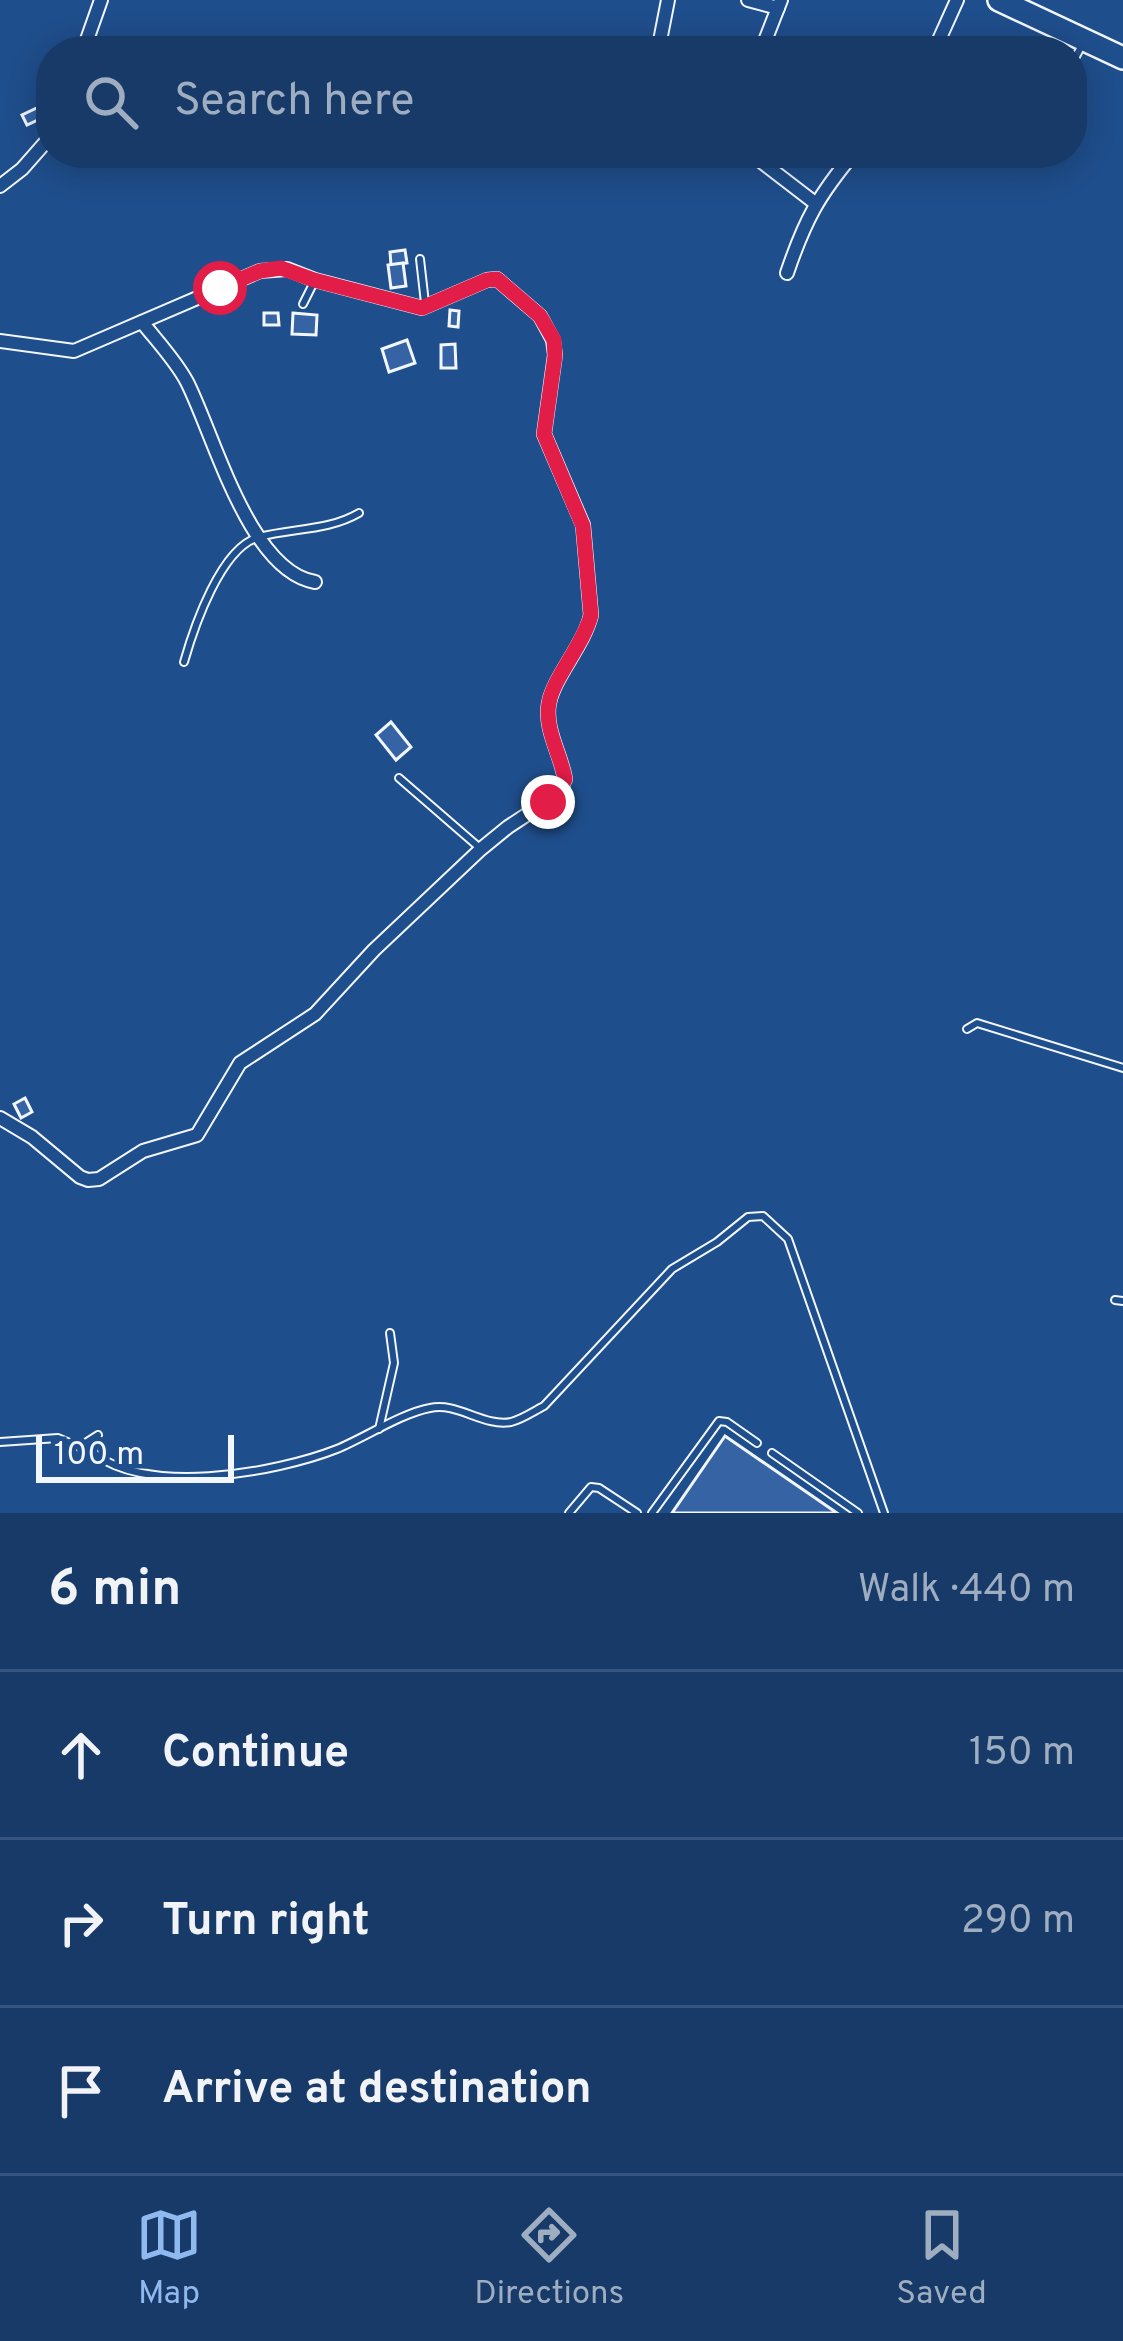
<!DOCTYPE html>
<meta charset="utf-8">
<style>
:root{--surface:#173a69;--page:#20416f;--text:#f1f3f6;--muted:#9eadc0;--line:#36547d;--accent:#90b9f0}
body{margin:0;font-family:Overpass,sans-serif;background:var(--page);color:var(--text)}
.scale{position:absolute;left:36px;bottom:30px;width:198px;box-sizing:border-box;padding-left:12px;border:6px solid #f2f6ff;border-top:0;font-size:33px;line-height:42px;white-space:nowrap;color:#f2f6ff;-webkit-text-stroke:9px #1f4e8c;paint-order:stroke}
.stop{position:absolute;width:36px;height:36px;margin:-27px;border:9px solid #e11d48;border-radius:50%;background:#fff}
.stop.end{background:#e11d48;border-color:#fff;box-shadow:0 3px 12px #0008}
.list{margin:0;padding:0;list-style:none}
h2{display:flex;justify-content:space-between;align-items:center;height:156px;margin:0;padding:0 48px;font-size:51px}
h2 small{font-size:39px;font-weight:400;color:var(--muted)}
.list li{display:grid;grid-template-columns:78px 1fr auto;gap:36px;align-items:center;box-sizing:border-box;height:168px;padding:0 48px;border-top:3px solid var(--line)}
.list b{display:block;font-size:45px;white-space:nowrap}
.list em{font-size:39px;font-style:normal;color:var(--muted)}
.icon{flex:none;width:66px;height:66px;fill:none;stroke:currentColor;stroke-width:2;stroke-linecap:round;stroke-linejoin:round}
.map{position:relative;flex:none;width:1123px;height:1513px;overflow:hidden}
.search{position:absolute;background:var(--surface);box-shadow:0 6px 30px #0003;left:36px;right:36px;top:36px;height:132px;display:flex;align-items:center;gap:30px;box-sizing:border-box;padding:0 42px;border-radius:48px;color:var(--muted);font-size:45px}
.sheet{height:660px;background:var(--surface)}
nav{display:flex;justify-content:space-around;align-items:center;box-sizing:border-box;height:168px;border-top:3px solid var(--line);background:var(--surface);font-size:33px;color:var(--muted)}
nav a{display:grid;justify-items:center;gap:6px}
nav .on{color:var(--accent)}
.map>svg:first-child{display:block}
</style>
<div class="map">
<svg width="1123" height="1513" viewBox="0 0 1123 1513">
<rect width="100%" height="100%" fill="#1f4e8c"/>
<!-- building -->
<g fill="#3563a3" stroke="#f2f6ff" stroke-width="3">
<polygon points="41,106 46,116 27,125 22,115"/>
<polygon points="405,250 407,263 391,265 390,252"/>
<polygon points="403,263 406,286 391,288 388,265"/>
<polygon points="450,310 459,311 458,327 449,326"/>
<polygon points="264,313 278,313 279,325 264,325"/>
<polygon points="293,313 317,315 316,335 292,334"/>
<polygon points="407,340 415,363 389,372 382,349"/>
<polygon points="455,344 456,368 441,368 441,345"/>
<polygon points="391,722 411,747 396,760 376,735"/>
<polygon points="25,1098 32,1112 21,1118 14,1104"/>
<polygon points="725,1436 837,1513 672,1513"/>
</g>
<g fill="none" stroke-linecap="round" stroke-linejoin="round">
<defs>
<g id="service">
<polyline points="1072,64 1083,43"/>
<polyline points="420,259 425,303"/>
<polyline points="303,304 315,280"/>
<path d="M184,662C194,627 221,547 259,537C293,528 328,531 359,513"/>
<polyline points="399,778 481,849"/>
<polyline points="967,1029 977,1023 1123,1068"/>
<polyline points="1115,1300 1123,1301"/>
<polyline points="379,1429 394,1363 390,1333"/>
<path d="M98,1435L87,1442L88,1448C139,1498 276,1473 337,1449C364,1438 402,1413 430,1408C458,1402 483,1427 511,1422C523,1419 534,1411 544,1406L672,1269L717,1242L748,1217L763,1216L788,1239L884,1513"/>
<polyline points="0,1442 58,1438 89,1451"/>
<polyline points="772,1453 858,1513"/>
<polyline points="569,1513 591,1487 599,1488 637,1513"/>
<polyline points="652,1513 719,1421 727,1422 757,1443"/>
</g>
<g id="minor">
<polyline points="748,0 778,8"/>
<polyline points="83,51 101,0"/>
<polyline points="658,51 668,0"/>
<polyline points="761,51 781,0"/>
<polyline points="934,51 957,0"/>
<polyline points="750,153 815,203"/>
<polyline points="0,186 22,169 51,136"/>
<path d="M787,273C805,220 818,196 854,153"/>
<path d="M142,322C157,341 176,361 187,382C214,435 249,571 315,582"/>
<path d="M0,341L74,351L260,271L287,269L315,280L422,308L487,280L497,279L540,316L553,340L555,355L544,434L583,525L591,615C584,645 554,677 549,703C544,729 561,754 565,779L558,794L508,827L481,849L374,950L315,1014L240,1063L197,1135L143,1151L99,1179L88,1180L80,1177L32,1137L0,1118"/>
</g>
<polyline id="trunk" points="999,0 1123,58"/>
</defs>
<!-- service casing -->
<use href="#service" stroke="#f2f6ff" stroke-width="10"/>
<!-- minor casing -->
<use href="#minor" stroke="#f2f6ff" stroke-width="16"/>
<!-- trunk casing -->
<use href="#trunk" stroke="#f2f6ff" stroke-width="26"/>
<!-- service -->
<use href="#service" stroke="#1f4e8c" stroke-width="6"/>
<!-- minor -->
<use href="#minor" stroke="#1f4e8c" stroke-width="12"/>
<!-- trunk -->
<use href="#trunk" stroke="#1f4e8c" stroke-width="21"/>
</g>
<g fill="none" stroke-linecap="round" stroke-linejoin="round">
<!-- route -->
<path stroke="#e11d48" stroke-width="15" d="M220,288L260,271L281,268L314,280L422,308L487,280L497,279L540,316L554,340L555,356L544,434L583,526L591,615C584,644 553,678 549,703C544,729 561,755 565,779L558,794L548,802"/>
</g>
</svg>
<div class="scale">100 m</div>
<div class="stop" style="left:220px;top:288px"></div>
<div class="stop end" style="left:548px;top:802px"></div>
<div class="search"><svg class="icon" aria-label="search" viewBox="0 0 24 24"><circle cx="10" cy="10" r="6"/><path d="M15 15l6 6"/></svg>Search here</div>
</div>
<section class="sheet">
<h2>6 min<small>Walk · 440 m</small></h2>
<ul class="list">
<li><svg class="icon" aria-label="ahead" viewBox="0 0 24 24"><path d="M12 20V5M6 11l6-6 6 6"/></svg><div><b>Continue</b></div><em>150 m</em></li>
<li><svg class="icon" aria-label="right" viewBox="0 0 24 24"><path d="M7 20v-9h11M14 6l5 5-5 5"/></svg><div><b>Turn right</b></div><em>290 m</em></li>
<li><svg class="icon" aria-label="arrive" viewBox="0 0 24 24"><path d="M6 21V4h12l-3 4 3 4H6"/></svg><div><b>Arrive at destination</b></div></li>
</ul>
</section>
<nav>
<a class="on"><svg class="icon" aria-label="map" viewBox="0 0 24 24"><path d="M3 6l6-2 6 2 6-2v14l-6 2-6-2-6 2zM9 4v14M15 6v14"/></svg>Map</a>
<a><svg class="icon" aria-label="directions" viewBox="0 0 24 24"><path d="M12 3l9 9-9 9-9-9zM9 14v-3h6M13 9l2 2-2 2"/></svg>Directions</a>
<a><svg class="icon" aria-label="saved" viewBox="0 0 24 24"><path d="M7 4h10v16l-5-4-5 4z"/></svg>Saved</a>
</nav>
